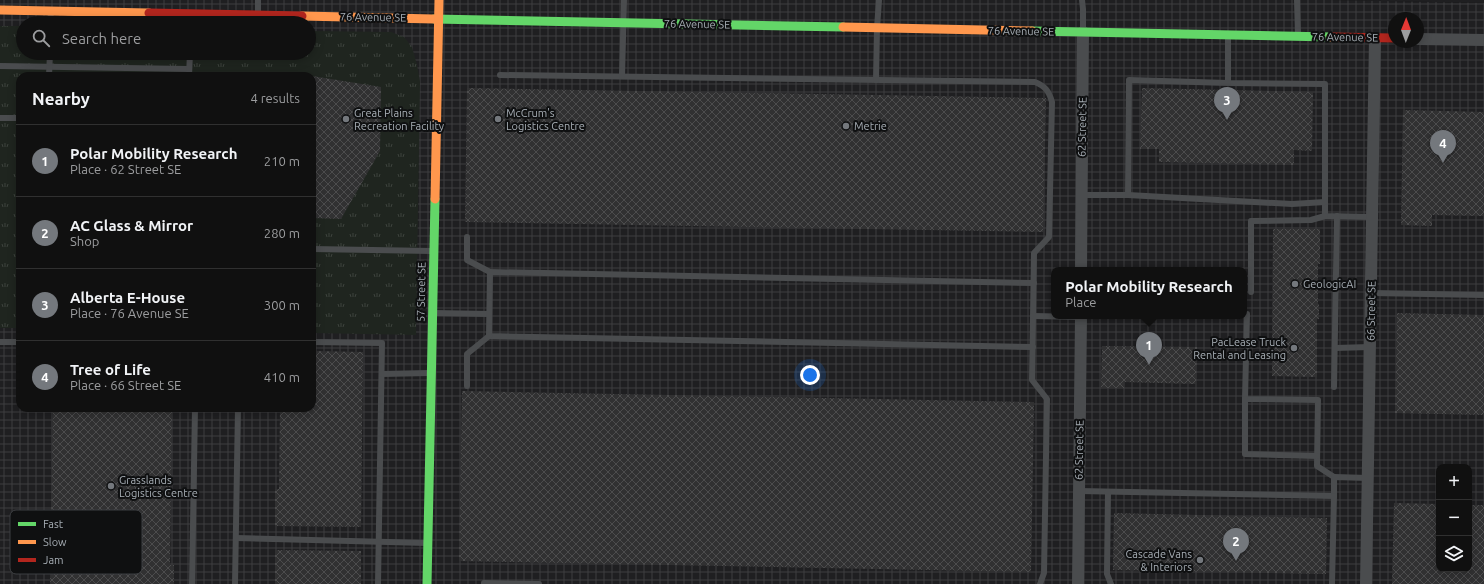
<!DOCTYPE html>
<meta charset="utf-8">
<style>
:root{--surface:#101010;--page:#191919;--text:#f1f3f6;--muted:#9c9d9f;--line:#303030;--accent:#74787d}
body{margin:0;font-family:Ubuntu,sans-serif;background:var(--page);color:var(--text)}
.controls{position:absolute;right:12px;bottom:12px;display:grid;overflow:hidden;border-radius:8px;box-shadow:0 2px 10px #0003}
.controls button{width:36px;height:36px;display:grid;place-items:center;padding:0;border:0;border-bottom:1px solid var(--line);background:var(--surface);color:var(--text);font:20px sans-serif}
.compass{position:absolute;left:1388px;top:12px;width:36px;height:36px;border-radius:50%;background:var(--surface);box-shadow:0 2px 10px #0003;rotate:1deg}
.you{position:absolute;left:810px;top:375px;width:14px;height:14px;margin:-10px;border:3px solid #fff;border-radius:50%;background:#1a73e8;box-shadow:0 0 0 6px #1a73e833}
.badge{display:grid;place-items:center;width:26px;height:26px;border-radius:50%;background:var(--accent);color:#fff;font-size:13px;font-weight:700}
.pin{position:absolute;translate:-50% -33px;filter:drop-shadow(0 1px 2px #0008)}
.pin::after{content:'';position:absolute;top:21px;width:14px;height:12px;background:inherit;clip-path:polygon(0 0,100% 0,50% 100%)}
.popup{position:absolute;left:1051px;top:267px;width:196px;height:52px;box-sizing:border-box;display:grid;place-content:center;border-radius:8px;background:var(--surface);filter:drop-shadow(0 1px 3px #0005);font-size:13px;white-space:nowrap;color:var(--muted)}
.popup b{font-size:15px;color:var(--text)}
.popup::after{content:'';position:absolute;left:50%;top:100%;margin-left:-8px;border:8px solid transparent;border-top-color:var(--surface)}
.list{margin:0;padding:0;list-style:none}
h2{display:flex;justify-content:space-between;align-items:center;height:52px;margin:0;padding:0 16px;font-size:17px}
h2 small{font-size:13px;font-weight:400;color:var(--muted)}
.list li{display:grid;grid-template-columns:26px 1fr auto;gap:12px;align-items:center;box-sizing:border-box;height:72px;padding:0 16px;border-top:1px solid var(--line)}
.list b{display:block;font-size:15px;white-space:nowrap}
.list p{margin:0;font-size:13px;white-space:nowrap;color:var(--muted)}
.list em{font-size:13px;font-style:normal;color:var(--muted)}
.icon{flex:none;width:22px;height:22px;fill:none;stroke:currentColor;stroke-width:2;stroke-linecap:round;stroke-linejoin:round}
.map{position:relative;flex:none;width:1484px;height:584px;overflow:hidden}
.search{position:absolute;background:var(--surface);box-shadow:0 2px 10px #0003;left:16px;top:16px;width:300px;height:44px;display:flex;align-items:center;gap:10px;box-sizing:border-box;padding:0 14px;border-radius:22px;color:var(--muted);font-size:15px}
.panel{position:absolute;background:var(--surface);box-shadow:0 2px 10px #0003;left:16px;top:72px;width:300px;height:340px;border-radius:12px}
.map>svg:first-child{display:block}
</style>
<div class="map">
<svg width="1484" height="584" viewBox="0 0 1484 584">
<defs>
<pattern id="industrial-grid" width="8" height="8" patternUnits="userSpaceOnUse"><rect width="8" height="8" fill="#1f1f21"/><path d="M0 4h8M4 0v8" fill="none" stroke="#3d3d3f"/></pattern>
<pattern id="grass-tufts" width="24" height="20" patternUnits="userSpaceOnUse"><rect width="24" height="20" fill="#1f251f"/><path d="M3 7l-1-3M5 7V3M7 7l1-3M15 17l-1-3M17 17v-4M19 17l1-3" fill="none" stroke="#3d423d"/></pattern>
<pattern id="building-cross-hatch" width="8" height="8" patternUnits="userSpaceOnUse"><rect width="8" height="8" fill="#313132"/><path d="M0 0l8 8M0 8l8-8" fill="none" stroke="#4c4c4d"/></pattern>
</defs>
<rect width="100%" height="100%" fill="#151515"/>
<!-- built -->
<polygon fill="#1f1f21" points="1329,0 1484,0 1484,3"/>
<!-- industrial -->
<path fill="url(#industrial-grid)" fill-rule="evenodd" d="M0,0H1329L1484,3V584H0ZM1394,18H1418V42H1394ZM23,23H309V53H23ZM20,76H312V408H20ZM1054,270H1244V316H1054ZM1439,467H1469V569H1439Z"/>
<!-- grass -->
<polygon fill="url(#grass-tufts)" points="0,26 23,26 23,53 309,53 309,31 391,32 404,37 412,47 417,65 420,82 416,335 312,333 312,76 20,76 20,328 0,328"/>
<!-- building -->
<g fill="url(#building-cross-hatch)">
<polygon points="312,76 381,87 380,151 341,219 312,218"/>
<polygon points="467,88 1046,98 1043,232 465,222"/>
<polygon points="1142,88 1313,92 1312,151 1294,150 1294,165 1159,162 1159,149 1140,149"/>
<polygon points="1403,110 1484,112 1484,216 1432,215 1432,226 1401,225"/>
<polygon points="1273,229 1320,229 1320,264 1318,264 1318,304 1319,304 1319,319 1317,319 1317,377 1272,376"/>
<polygon points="1397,313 1484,315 1484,415 1395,413"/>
<polygon points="1102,346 1197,347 1196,384 1124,382 1124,388 1101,388"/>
<polygon points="312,351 363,352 361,527 275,526 275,489 279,489 280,408 312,408"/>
<polygon points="462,391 1034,402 1031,572 459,561"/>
<polygon points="53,408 172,408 170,565 174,565 174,584 50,584"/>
<polygon points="1394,503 1439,504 1439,569 1469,569 1469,505 1484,505 1484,584 1392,584"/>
<polygon points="1114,513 1327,518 1326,574 1113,570"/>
<polygon points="275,550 361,551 361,584 275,584"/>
</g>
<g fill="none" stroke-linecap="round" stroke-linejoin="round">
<!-- lane -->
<g stroke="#4a4c4e" stroke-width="6">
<polyline points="1082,0 1083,9 1083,30"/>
<polyline points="1297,0 1298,35"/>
<polyline points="258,14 258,0"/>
<polyline points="50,23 51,12"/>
<polyline points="1228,37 1228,83 1325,84 1325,216 1372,217"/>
<polyline points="0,66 189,69"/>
<path d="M500,75L1035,82C1045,86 1049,91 1052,102L1049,237L1034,253L1032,380L1047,399L1044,573L1040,584"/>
<polyline points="49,76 50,53"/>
<polyline points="189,76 190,53"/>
<polyline points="622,76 624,0"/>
<polyline points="876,80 877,28 879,0"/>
<polyline points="0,118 20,118"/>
<polyline points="1082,195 1128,195 1129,80 1228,83"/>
<polyline points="1128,195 1292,204 1325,202"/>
<polyline points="467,237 467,260 490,272"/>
<polyline points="312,249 432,251"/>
<polyline points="1251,292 1251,221 1311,220 1325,216"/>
<polyline points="1371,293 1484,295"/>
<polyline points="434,313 489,314"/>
<polyline points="1247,314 1245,399 1318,400 1317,466 1334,477"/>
<polyline points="1033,316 1081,317"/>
<polyline points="0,342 20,342"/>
<polyline points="312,342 382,343 378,584"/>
<polyline points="1033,347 489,336 490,272 1034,283"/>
<polyline points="1335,348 1370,347"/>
<polyline points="382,374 430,373"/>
<polyline points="467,386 467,354 489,336"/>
<polyline points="1334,387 1337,216"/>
<polyline points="1245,399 1245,454 1317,456"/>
<polyline points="1079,491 1334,496 1334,477 1368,478"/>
<polyline points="1108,492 1107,574 1111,584"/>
<polyline points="236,538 427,543"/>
<polyline points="484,583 539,584"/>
<polyline points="192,584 195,408"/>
<polyline points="235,584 238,408"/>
<polyline points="1332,584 1334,496"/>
</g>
<!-- street -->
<g stroke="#4a4c4e" stroke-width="12">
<polyline points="1418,39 1484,40"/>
<polyline points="1081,270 1083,32"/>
<polyline points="1078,584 1081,316"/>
<polyline points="1366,584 1375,38"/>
</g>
<!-- fast -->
<g stroke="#63d668" stroke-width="9">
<polyline points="434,19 843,27"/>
<polyline points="1032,31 1331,37"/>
<polyline points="427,584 435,199"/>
</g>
<!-- slow -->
<g stroke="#ff974d" stroke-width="9">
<polyline points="0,10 149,13"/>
<polyline points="302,16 434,19"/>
<polyline points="843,27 1032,31"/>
<polyline points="435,199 439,0"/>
</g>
<!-- jam -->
<g stroke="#b3261e" stroke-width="9">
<polyline points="149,13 302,16"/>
<polyline points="1331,37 1394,38"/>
</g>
</g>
<!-- markers -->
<g fill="#74787d" stroke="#0f1011" stroke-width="1.5">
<circle cx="346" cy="119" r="4"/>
<circle cx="498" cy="119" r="4"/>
<circle cx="846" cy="126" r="4"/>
<circle cx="1295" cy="284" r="4"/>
<circle cx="1294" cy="348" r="4"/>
<circle cx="111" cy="486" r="4"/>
<circle cx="1200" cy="560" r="4"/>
</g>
<g text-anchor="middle" stroke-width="4" stroke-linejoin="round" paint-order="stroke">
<!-- street labels -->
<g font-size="11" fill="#a7aeb5" stroke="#0f1011">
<text transform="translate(373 17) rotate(1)" y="4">76 Avenue SE</text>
<text transform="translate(697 24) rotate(1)" y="4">76 Avenue SE</text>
<text transform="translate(1021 31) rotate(1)" y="4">76 Avenue SE</text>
<text transform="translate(1345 37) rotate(1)" y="4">76 Avenue SE</text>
<text transform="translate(1082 127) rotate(-89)" y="4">62 Street SE</text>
<text transform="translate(421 292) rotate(-89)" y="4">57 Street SE</text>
<text transform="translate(1371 311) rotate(-89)" y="4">66 Street SE</text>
<text transform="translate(1079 450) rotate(-89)" y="4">62 Street SE</text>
</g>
<!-- poi labels -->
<g font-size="11" fill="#a7aeb5" stroke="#0f1011" text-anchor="start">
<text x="354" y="117">Great Plains<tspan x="354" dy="13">Recreation Facility</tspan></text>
<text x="506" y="117">McCrum's<tspan x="506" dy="13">Logistics Centre</tspan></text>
<text x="854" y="130">Metrie</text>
<text x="1303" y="288">GeologicAI</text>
<text x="1286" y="346" text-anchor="end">PacLease Truck<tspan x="1286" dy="13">Rental and Leasing</tspan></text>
<text x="119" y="484">Grasslands<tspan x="119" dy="13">Logistics Centre</tspan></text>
<text x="1192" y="558" text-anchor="end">Cascade Vans<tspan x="1192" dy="13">&amp; Interiors</tspan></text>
</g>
</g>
<!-- legend -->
<rect x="10" y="510" width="132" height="64" rx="6" fill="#0f1011" stroke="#3d3f42" stroke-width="1"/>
<rect x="18" y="522" width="18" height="4" fill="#63d668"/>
<rect x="18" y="540" width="18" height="4" fill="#ff974d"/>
<rect x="18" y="558" width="18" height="4" fill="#b3261e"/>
<g font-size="11" fill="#a7aeb5">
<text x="43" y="528">Fast</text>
<text x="43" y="546">Slow</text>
<text x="43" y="564">Jam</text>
</g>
</svg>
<div class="controls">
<button>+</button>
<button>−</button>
<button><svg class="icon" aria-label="layers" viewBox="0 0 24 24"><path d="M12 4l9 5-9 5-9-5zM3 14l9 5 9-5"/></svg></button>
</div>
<svg class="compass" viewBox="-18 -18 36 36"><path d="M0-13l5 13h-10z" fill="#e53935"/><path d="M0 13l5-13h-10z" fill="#9c9d9f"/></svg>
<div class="you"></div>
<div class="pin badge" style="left:1149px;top:365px">1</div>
<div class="popup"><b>Polar Mobility Research</b>Place</div>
<div class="pin badge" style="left:1236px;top:561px">2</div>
<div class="pin badge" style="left:1227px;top:120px">3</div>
<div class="pin badge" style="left:1443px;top:163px">4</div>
<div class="search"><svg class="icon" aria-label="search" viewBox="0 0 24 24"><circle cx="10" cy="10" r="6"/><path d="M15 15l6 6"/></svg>Search here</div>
<section class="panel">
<h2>Nearby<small>4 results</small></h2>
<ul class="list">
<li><span class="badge">1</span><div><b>Polar Mobility Research</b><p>Place · 62 Street SE</p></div><em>210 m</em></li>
<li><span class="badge">2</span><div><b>AC Glass &amp; Mirror</b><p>Shop</p></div><em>280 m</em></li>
<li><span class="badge">3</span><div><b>Alberta E-House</b><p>Place · 76 Avenue SE</p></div><em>300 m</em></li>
<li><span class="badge">4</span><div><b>Tree of Life</b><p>Place · 66 Street SE</p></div><em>410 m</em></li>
</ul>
</section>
</div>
